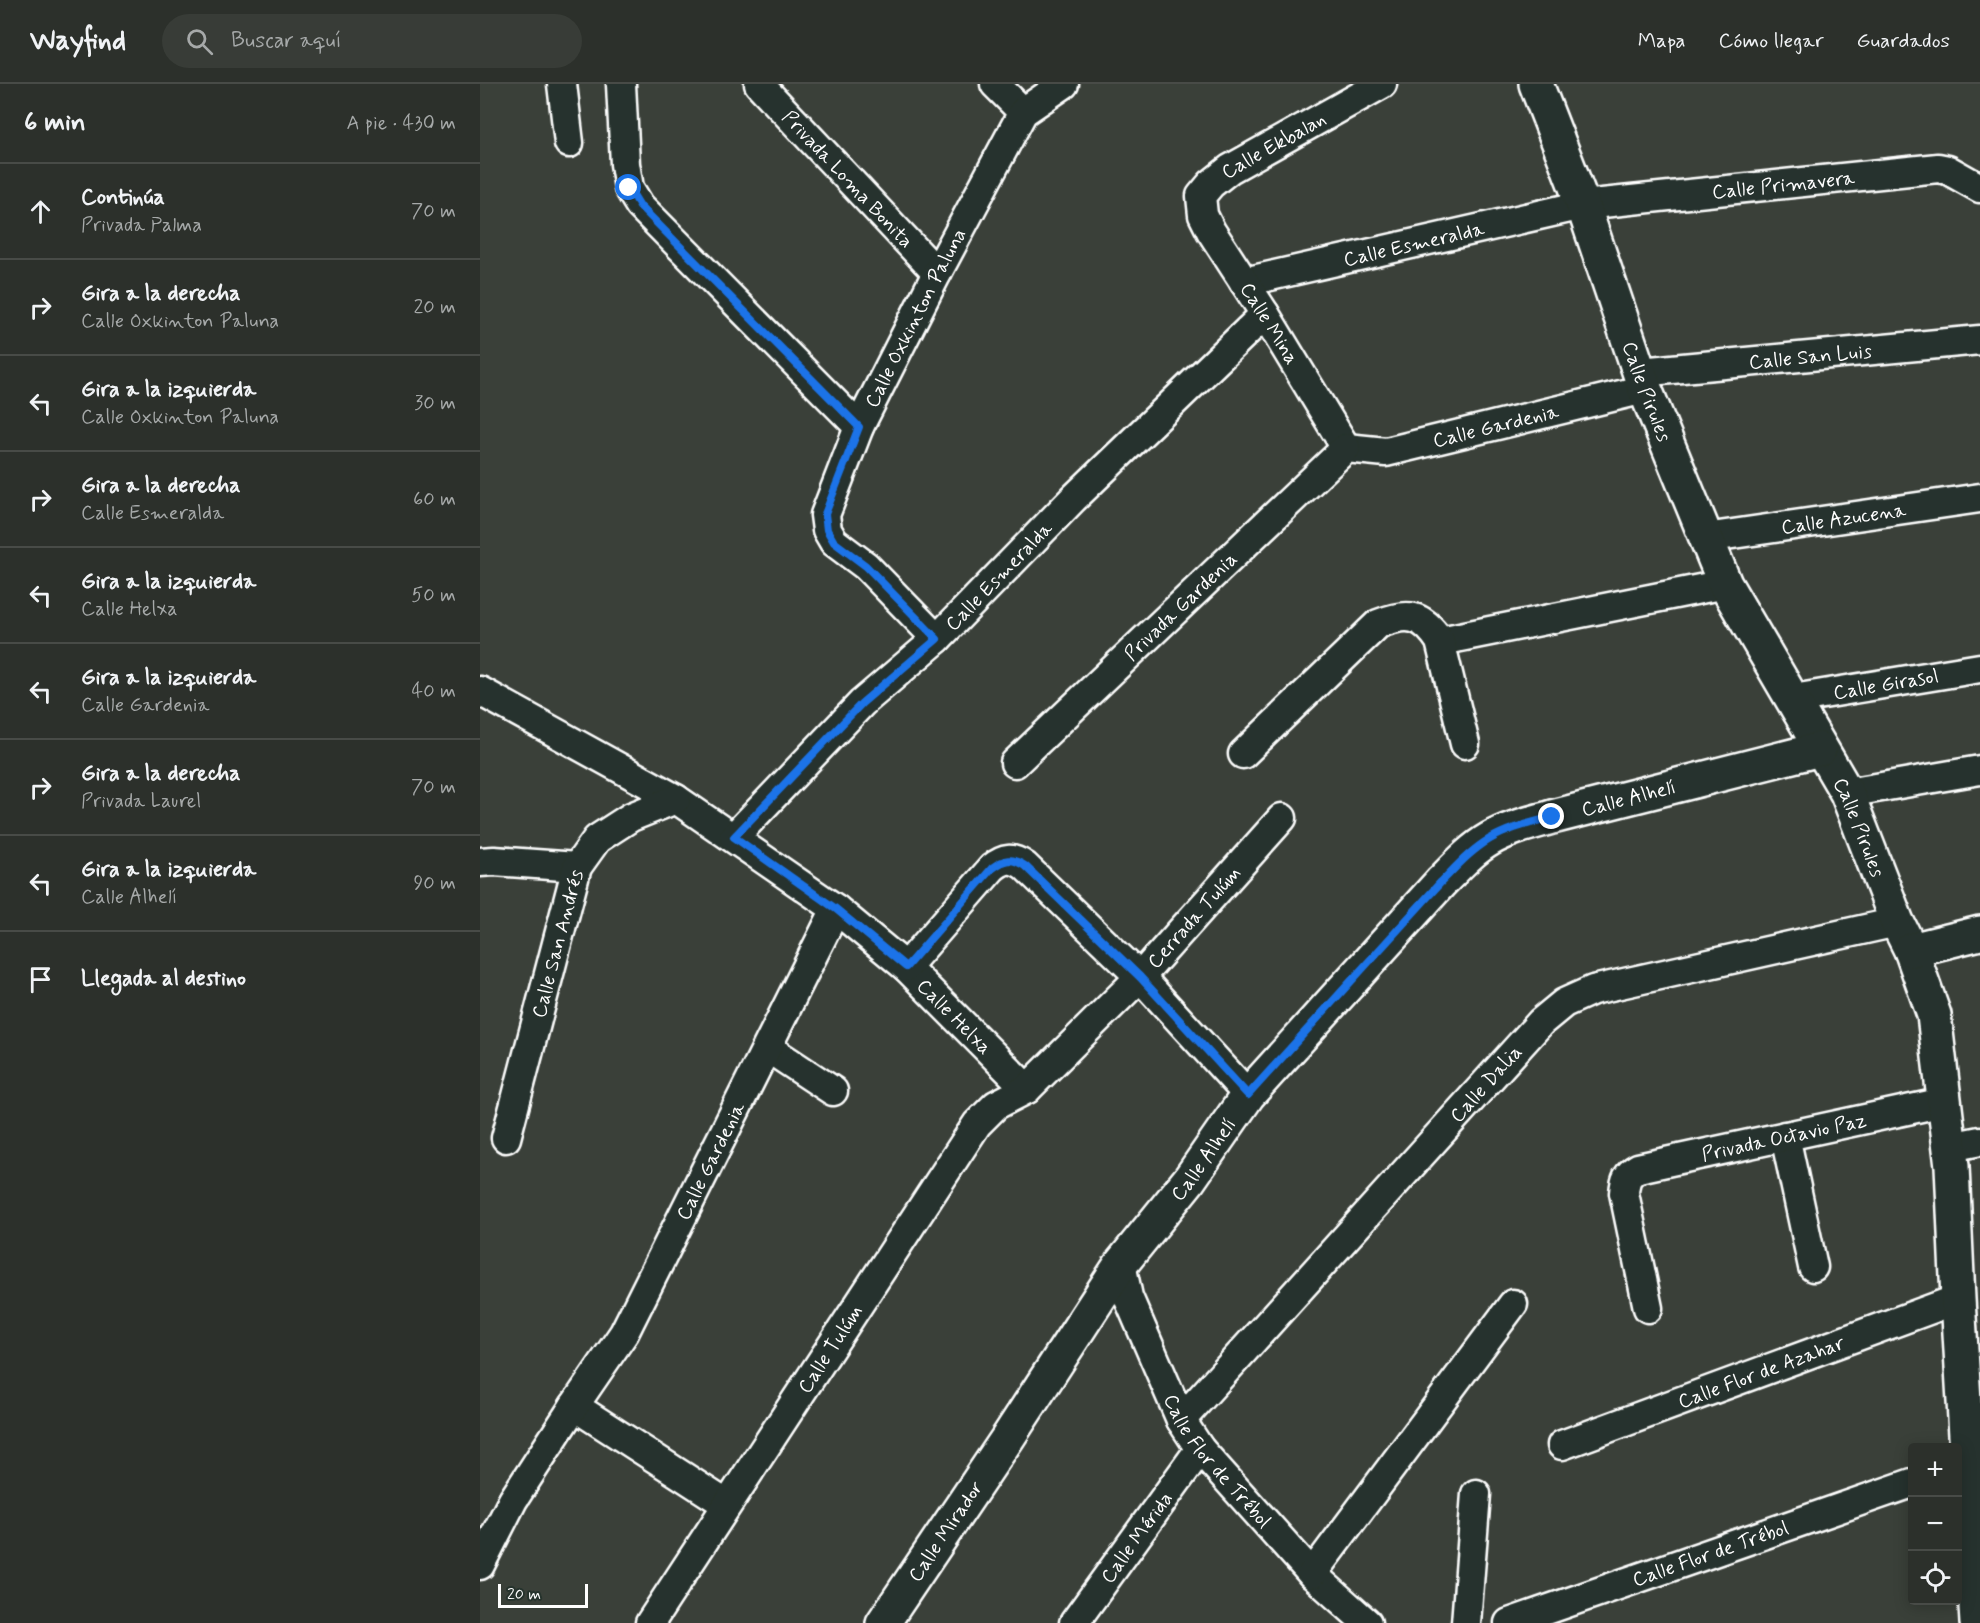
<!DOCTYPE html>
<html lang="es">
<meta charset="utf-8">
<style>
:root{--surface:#2c302b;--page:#383c37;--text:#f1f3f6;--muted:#a6a9a9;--line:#484b47}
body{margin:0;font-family:Mynerve,sans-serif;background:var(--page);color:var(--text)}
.controls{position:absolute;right:18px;bottom:18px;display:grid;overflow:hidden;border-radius:6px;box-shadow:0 3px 15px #0003}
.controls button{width:54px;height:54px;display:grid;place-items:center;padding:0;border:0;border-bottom:2px solid var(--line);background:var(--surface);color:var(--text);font:30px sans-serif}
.scale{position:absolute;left:18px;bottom:15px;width:90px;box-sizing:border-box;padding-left:6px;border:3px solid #fff;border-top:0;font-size:16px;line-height:21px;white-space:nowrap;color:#fff;-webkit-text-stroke:4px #26332d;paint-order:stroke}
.stop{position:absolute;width:18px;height:18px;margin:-14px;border:4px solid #1a73e8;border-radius:50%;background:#fff}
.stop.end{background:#1a73e8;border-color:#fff;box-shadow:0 2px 6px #0008}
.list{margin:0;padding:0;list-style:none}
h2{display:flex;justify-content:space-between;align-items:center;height:78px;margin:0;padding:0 24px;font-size:26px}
h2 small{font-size:20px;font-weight:400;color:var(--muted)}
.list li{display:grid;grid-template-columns:39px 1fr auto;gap:18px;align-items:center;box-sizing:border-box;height:96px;padding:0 24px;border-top:2px solid var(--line)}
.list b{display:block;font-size:22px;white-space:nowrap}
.list p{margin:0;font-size:20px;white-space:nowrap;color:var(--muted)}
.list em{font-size:20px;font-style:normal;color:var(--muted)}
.icon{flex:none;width:33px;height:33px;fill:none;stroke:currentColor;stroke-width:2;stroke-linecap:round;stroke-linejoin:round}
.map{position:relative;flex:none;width:1500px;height:1539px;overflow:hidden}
header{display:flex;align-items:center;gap:36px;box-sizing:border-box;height:84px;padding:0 30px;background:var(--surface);border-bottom:2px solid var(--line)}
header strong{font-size:28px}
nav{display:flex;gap:33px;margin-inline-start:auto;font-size:21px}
.search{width:420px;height:54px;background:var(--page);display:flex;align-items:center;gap:15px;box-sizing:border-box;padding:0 21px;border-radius:33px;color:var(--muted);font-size:22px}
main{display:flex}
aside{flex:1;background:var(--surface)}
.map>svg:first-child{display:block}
</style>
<header>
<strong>Wayfind</strong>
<div class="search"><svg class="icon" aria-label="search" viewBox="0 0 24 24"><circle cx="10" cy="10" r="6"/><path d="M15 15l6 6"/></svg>Buscar aquí</div>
<nav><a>Mapa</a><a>Cómo llegar</a><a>Guardados</a></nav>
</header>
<main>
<aside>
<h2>6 min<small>A pie · 430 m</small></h2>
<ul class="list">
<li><svg class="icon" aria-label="ahead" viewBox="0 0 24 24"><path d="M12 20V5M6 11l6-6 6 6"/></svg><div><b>Continúa</b><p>Privada Palma</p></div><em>70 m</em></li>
<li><svg class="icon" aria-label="right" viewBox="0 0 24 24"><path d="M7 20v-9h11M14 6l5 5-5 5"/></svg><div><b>Gira a la derecha</b><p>Calle Oxkinton Paluna</p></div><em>20 m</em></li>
<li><svg class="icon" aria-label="left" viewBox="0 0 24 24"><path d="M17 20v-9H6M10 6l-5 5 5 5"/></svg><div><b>Gira a la izquierda</b><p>Calle Oxkinton Paluna</p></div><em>30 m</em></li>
<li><svg class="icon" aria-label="right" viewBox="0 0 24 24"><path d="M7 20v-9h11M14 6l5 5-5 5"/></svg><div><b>Gira a la derecha</b><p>Calle Esmeralda</p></div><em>60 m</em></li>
<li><svg class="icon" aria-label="left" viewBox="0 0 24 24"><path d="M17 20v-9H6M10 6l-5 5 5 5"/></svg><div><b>Gira a la izquierda</b><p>Calle Helxa</p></div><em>50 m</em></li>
<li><svg class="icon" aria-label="left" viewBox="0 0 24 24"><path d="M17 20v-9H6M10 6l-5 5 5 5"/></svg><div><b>Gira a la izquierda</b><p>Calle Gardenia</p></div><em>40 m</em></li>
<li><svg class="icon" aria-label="right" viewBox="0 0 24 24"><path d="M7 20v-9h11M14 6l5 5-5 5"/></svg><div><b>Gira a la derecha</b><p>Privada Laurel</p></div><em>70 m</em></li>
<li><svg class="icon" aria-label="left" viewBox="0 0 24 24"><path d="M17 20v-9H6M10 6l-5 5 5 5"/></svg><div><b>Gira a la izquierda</b><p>Calle Alhelí</p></div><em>90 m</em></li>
<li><svg class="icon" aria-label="arrive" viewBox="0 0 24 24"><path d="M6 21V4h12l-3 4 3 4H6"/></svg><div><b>Llegada al destino</b></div></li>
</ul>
</aside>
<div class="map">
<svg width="1500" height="1539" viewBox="0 0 1500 1539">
<rect width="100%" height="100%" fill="#3a4039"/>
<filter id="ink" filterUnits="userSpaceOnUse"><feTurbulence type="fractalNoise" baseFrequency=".0167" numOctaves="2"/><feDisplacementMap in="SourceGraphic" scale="12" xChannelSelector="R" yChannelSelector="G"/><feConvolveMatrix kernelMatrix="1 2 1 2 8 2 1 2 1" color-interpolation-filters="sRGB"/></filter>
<g filter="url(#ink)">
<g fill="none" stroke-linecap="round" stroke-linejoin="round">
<defs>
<g id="street">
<polyline points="82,0 89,59"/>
<polyline points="141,0 145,80 149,104 160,122 379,343"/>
<path id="s1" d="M279,0L457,189"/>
<polyline points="515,0 543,28"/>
<path id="s2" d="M764,198L1103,121L1458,84L1468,86L1500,104"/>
<path id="s3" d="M1160,288L1500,256"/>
<path id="s4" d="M866,364L785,230L731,147L723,131L721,112L731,100L750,85L902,0"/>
<path id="s5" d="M866,364L906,368L1165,305"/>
<path id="s6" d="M1225,454L1500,414"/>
<path id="s7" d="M457,555L386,482L354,458L347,446L345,431L379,343L457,189L543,28L584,0"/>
<polyline points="960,557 1245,500"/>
<path id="s8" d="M0,607L196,715L356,825L426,883L547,1005"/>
<path id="s9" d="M1313,615L1500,584"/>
<path d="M763,670L898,540C928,528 942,530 960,557L985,660"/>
<path id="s10" d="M535,679L866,364"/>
<polyline points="1367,709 1500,686"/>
<path id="s11" d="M254,753L382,619L457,555L593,415L785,230"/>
<polyline points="0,778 14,777 97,783"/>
<path d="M426,883L512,784C524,774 532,773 545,782L660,893L768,1011"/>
<polyline points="288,964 353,1007"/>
<polyline points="1305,1052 1333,1183"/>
<path id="s12" d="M26,1054L97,783L117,755L151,733L196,715"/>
<polyline points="1470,1063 1500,1057"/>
<path id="s13" d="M641,1180L648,1213L701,1336L720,1365L832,1490L887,1539"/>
<path id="s14" d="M1168,1224L1144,1109C1145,1096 1147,1090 1158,1084L1464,1018"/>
<polyline points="94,1322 246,1420"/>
<path id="s15" d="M701,1336L1061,938L1084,919L1113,906L1417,838"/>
<path id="s16" d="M1082,1361L1478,1215"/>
<path id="s17" d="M0,1481L33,1416L94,1322L144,1249L356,825"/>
<polyline points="832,1490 1033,1220"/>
<path id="s18" d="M170,1539L497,1040L516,1021L547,1005L660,893L802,734"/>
<path id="s19" d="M594,1539L720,1365"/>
<polyline points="986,1539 996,1410"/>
<path id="s20" d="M1029,1539L1432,1399"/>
</g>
<g id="secondary">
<path id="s21" d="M1056,0L1103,121L1165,305L1245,500L1367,709L1417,838L1431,866L1454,931L1472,1082L1478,1215L1497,1539"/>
<polyline points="1431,866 1500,849"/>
<path id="s22" d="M403,1539L527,1355L641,1180L709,1096L768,1011L961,798C976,783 991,766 1010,755C1029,744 1051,739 1072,733L1340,665"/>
</g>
</defs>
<!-- street casing -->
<use href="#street" stroke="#fff" stroke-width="33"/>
<!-- secondary casing -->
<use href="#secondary" stroke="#fff" stroke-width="38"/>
<!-- street -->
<use href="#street" stroke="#26332d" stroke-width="28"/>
<!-- secondary -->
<use href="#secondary" stroke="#26332d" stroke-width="33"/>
</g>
</g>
<g fill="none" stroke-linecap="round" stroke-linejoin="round" filter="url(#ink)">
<!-- route -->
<path stroke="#1a73e8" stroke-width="8" d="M149,104L160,122L379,343L345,430L347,446L354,458L386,482L457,555L382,619L254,753L356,825L426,883L512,784C524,775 532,773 545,782L660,893L768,1011L961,798C976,783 991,766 1010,755C1029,744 1051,739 1072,733"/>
</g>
<g text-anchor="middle" stroke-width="4.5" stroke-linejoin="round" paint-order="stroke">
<!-- street labels -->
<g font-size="20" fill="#fff" stroke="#26332d">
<text dy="7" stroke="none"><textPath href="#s4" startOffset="382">Calle Ekbalan</textPath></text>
<text dy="7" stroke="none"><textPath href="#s1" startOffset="130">Privada Loma Bonita</textPath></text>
<text dy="7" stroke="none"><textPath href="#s2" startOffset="549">Calle Primavera</textPath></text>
<text dy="7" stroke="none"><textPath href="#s2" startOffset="174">Calle Esmeralda</textPath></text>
<text dy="7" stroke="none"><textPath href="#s7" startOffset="388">Calle Oxkinton Paluna</textPath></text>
<text transform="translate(790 239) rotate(58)" y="7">Calle Mina</text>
<text dy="7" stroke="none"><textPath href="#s3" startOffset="171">Calle San Luis</textPath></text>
<text dy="7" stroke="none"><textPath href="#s21" startOffset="327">Calle Pirules</textPath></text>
<text dy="7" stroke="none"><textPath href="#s5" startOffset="153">Calle Gardenia</textPath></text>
<text dy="7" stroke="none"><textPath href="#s6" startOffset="140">Calle Azucena</textPath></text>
<text dy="7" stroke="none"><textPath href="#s11" startOffset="372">Calle Esmeralda</textPath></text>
<text dy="7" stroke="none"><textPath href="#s10" startOffset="228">Privada Gardenia</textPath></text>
<text dy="7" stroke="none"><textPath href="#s9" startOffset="94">Calle Girasol</textPath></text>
<text dy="7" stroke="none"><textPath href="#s22" startOffset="1140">Calle Alhelí</textPath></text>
<text dy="7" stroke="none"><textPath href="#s21" startOffset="813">Calle Pirules</textPath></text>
<text dy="7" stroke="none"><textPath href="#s18" startOffset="898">Cerrada Tulúm</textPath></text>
<text dy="7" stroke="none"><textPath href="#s12" startOffset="201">Calle San Andrés</textPath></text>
<text dy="7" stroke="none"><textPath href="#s8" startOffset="578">Calle Helxa</textPath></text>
<text dy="7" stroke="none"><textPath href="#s15" startOffset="454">Calle Dalia</textPath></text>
<text dy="7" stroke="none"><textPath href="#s14" startOffset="297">Privada Octavio Paz</textPath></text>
<text dy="7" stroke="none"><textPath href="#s22" startOffset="564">Calle Alhelí</textPath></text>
<text dy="7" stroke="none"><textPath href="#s17" startOffset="466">Calle Gardenia</textPath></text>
<text dy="7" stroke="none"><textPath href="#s18" startOffset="328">Calle Tulúm</textPath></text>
<text dy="7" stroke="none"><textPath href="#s16" startOffset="212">Calle Flor de Azahar</textPath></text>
<text dy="7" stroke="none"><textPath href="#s13" startOffset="222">Calle Flor de Trébol</textPath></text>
<text dy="7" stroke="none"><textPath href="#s22" startOffset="111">Calle Mirador</textPath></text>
<text dy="7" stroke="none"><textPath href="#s19" startOffset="106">Calle Mérida</textPath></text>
<text dy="7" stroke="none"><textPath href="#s20" startOffset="213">Calle Flor de Trébol</textPath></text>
</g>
</g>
</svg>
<div class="controls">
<button>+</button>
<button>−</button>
<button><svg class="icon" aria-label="locate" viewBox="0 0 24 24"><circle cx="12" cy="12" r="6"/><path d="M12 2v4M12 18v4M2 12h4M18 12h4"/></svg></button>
</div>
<div class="scale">20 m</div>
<div class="stop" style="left:149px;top:104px"></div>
<div class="stop end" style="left:1072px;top:733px"></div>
</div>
</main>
